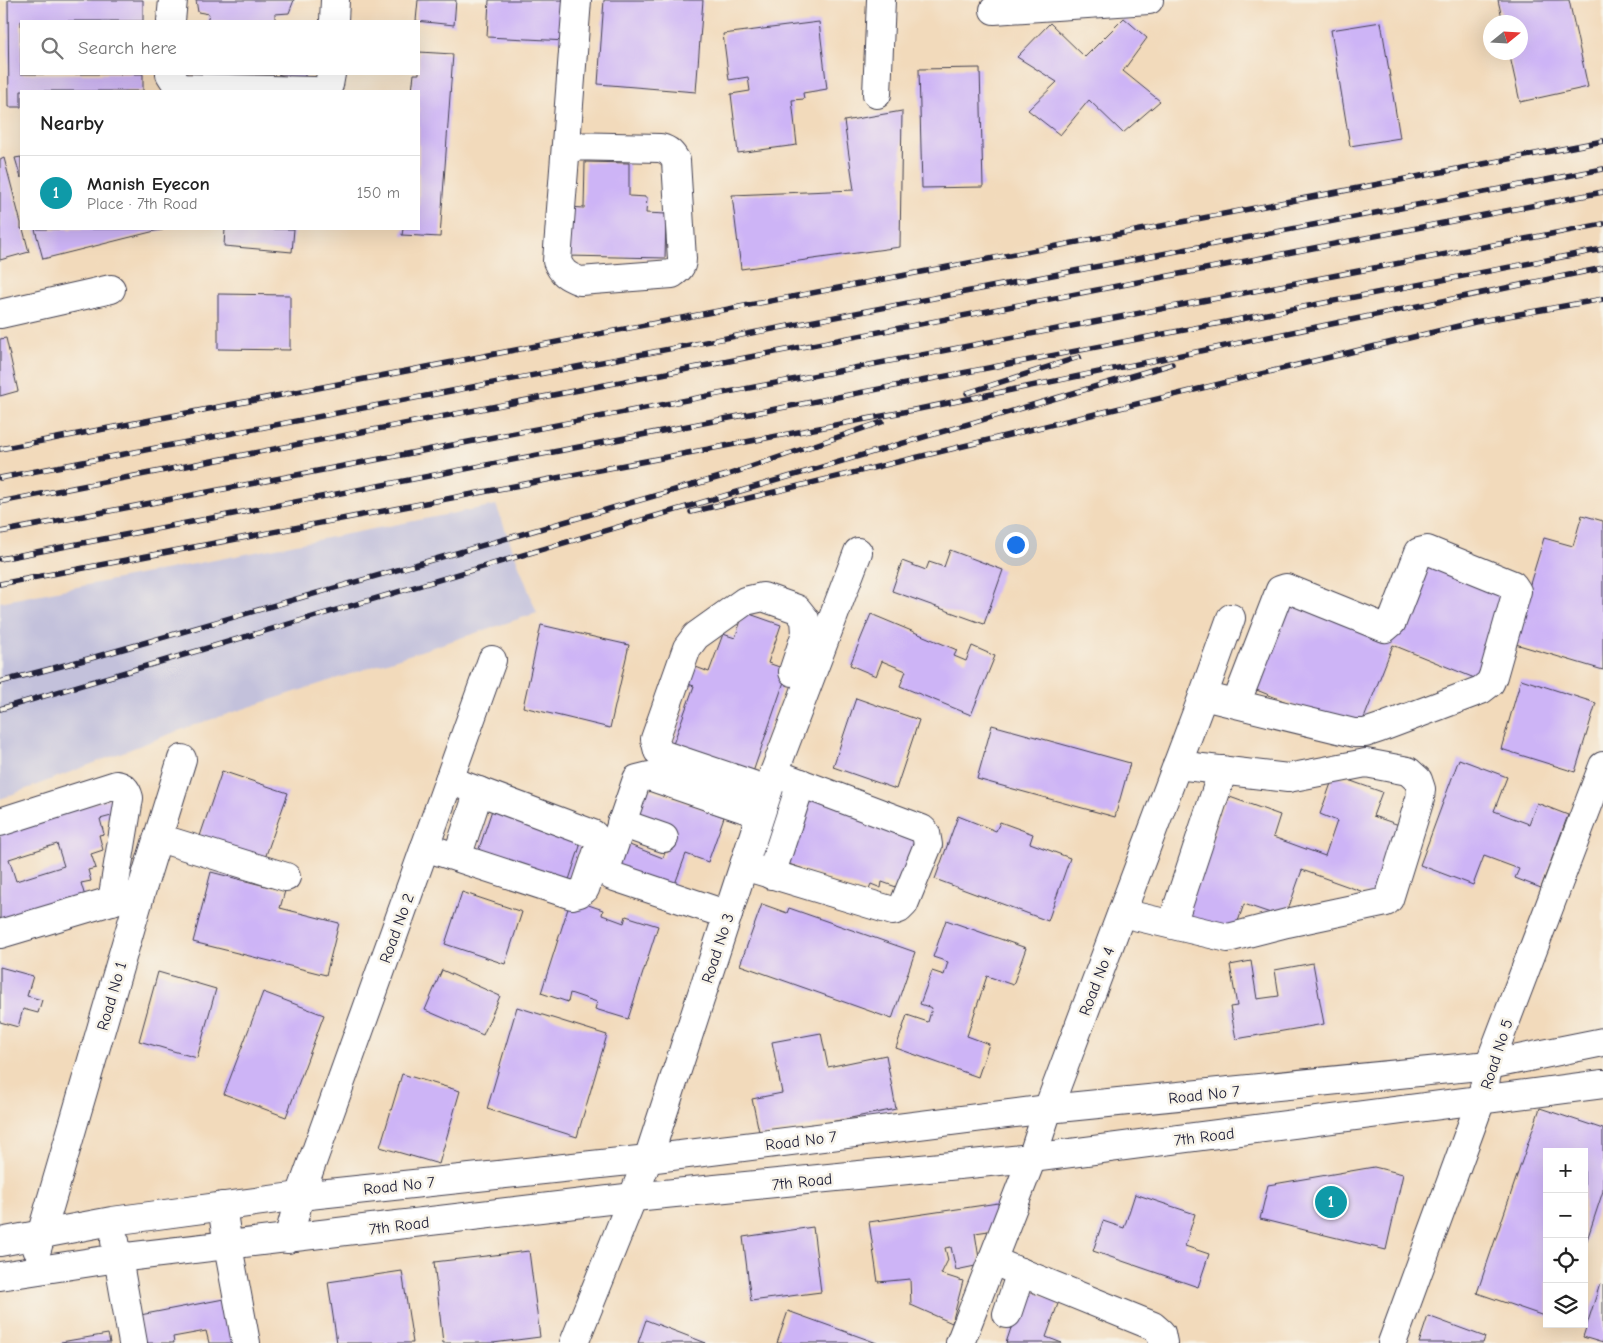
<!DOCTYPE html>
<meta charset="utf-8">
<style>
:root{--surface:#fff;--page:#f2f2f2;--text:#222;--muted:#767676;--line:#e0e0e0;--accent:#1f6fb2}
body{margin:0;font-family:"Comic Neue",sans-serif;background:var(--page);color:var(--text)}
.controls{position:absolute;right:15px;bottom:15px;display:grid;overflow:hidden;border-radius:0px;box-shadow:0 5px 20px #0002}
.controls button{width:45px;height:45px;display:grid;place-items:center;padding:0;border:0;border-bottom:1px solid var(--line);background:var(--surface);color:var(--text);font:25px sans-serif}
.compass{position:absolute;left:1483px;top:15px;width:45px;height:45px;border-radius:50%;background:var(--surface);box-shadow:0 5px 20px #0002;rotate:72deg}
.you{position:absolute;left:1015px;top:544px;width:18px;height:18px;margin:-12px;border:4px solid #fff;border-radius:50%;background:#1a73e8;box-shadow:0 0 0 8px #1a73e833}
.badge{display:grid;place-items:center;width:32px;height:32px;border-radius:50%;background:var(--accent);color:#fff;font-size:16px;font-weight:700}
.pin{position:absolute;translate:-50% -50%;border:2px solid #fff;box-shadow:0 1px 5px #0006}
.list{margin:0;padding:0;list-style:none}
h2{display:flex;justify-content:space-between;align-items:center;height:65px;margin:0;padding:0 20px;font-size:21px}
h2 small{font-size:16px;font-weight:400;color:var(--muted)}
.list li{display:grid;grid-template-columns:32px 1fr auto;gap:15px;align-items:center;box-sizing:border-box;height:75px;padding:0 20px;border-top:1px solid var(--line)}
.list b{display:block;font-size:19px;white-space:nowrap}
.list p{margin:0;font-size:16px;white-space:nowrap;color:var(--muted)}
.list em{font-size:16px;font-style:normal;color:var(--muted)}
.icon{flex:none;width:28px;height:28px;fill:none;stroke:currentColor;stroke-width:2;stroke-linecap:round;stroke-linejoin:round}
.map{position:relative;flex:none;width:1603px;height:1343px;overflow:hidden}
.search{position:absolute;background:var(--surface);box-shadow:0 5px 20px #0002;left:20px;top:20px;width:400px;height:55px;display:flex;align-items:center;gap:12px;box-sizing:border-box;padding:0 18px;border-radius:0px;color:var(--muted);font-size:19px}
.panel{position:absolute;background:var(--surface);box-shadow:0 5px 20px #0002;left:20px;top:90px;width:400px;height:140px;border-radius:0px}
.map>svg:first-child{display:block}
</style>
<div class="map">
<svg width="1603" height="1343" viewBox="0 0 1603 1343">
<rect width="100%" height="100%" fill="#f7f3e8"/>
<filter id="ink" filterUnits="userSpaceOnUse"><feTurbulence type="fractalNoise" baseFrequency=".02" numOctaves="2"/><feDisplacementMap in="SourceGraphic" scale="10" xChannelSelector="R" yChannelSelector="G"/><feConvolveMatrix kernelMatrix="1 2 1 2 8 2 1 2 1" color-interpolation-filters="sRGB"/></filter>
<filter id="wash" filterUnits="userSpaceOnUse"><feTurbulence type="fractalNoise" baseFrequency=".0096" numOctaves="4" result="noise"/><feDisplacementMap in="SourceGraphic" scale="20" xChannelSelector="R" yChannelSelector="G"/><feGaussianBlur stdDeviation="1.12" result="paint"/><feColorMatrix in="noise" values="0 0 0 0 0 0 0 0 0 0 0 0 0 0 0 0 0 1.4 0 .05"/><feComposite in="paint" operator="in"/></filter>
<g filter="url(#wash)">
<rect width="100%" height="100%" fill="#f2dabb"/>
<!-- industrial -->
<polygon fill="#c3c1db" points="496,505 537,613 191,726 0,799 0,602"/>
<g id="blocks">
<!-- building -->
<g fill="#cdb4f6" fill-rule="evenodd">
<polygon points="8,0 143,0 143,21 21,21 21,74 143,74 143,91 21,91 21,107 9,107"/>
<polygon points="196,0 294,0 289,13 275,14 275,21 207,21 209,14 198,12"/>
<polygon points="418,0 456,0 454,25 416,21"/>
<polygon points="489,0 569,0 567,41 487,37"/>
<polygon points="604,0 703,0 696,92 598,84"/>
<polygon points="1498,0 1569,0 1588,87 1520,102 1509,52 1520,52 1520,22 1503,22"/>
<polygon points="1124,18 1147,38 1123,71 1160,101 1123,133 1089,100 1060,135 1028,110 1057,82 1017,57 1050,23 1085,57"/>
<polygon points="819,22 827,89 803,93 804,99 792,100 797,145 738,153 731,94 750,91 748,77 729,80 723,34"/>
<polygon points="1381,22 1400,138 1350,146 1331,30"/>
<polygon points="419,52 453,54 440,237 402,235 403,229 419,229 419,91 412,91 414,74 419,74"/>
<polygon points="980,68 983,187 922,188 919,69"/>
<polygon points="278,74 305,74 305,80 288,78"/>
<polygon points="902,111 900,247 741,269 732,195 854,190 844,121"/>
<polygon points="21,157 21,178 15,158"/>
<polygon points="4,158 21,223 21,229 23,229 29,252 0,260 0,160"/>
<polygon points="585,162 629,163 629,196 647,197 646,213 666,214 665,258 567,256 568,207 584,208"/>
<polygon points="35,229 163,229 163,230 155,231 43,259"/>
<polygon points="225,229 294,229 292,252 224,246"/>
<polygon points="218,294 290,295 290,350 218,349"/>
<polygon points="6,338 18,391 0,396 0,339"/>
<polygon points="1582,515 1603,521 1603,670 1512,643 1544,538 1573,546"/>
<polygon points="950,550 1003,570 984,624 892,591 902,561 926,570 929,562 944,567"/>
<polygon points="1425,554 1512,588 1477,679 1393,645 1359,731 1249,687 1286,591 1394,634"/>
<polygon points="744,612 781,625 768,663 788,670 752,775 672,747 694,686 682,682 688,664 709,672 723,634 735,638"/>
<polygon points="871,614 957,650 954,656 966,661 972,646 995,656 971,715 900,686 906,671 882,661 876,676 850,665"/>
<polygon points="541,625 629,645 610,728 523,707"/>
<polygon points="1521,679 1596,703 1575,772 1501,749"/>
<polygon points="856,698 919,720 896,789 833,767"/>
<polygon points="992,725 1130,763 1115,817 977,779"/>
<polygon points="1459,759 1507,777 1494,811 1529,824 1537,803 1568,815 1541,888 1515,878 1519,869 1484,856 1473,885 1420,865"/>
<polygon points="222,771 288,793 264,861 199,839"/>
<polygon points="1334,775 1382,792 1373,816 1408,828 1383,899 1302,870 1285,918 1244,904 1233,936 1184,919 1227,796 1280,815 1273,837 1325,856 1337,821 1320,814"/>
<polygon points="645,788 724,817 708,862 686,854 672,892 613,870 622,842 663,858 673,831 634,817"/>
<polygon points="804,793 921,835 902,889 882,882 881,888 871,884 868,891 780,861"/>
<path d="M114,797L119,814L100,819L104,834L99,835L103,850L91,854L96,868L88,870L91,881L81,883L86,900L0,920V831ZM57,844L64,866L16,881L9,859Z"/>
<polygon points="493,807 583,837 566,889 476,858"/>
<polygon points="958,816 996,831 1000,822 1033,834 1030,843 1070,858 1048,921 935,879"/>
<polygon points="211,872 285,891 280,908 339,923 326,975 193,942"/>
<polygon points="462,892 522,912 505,964 445,944"/>
<polygon points="571,899 603,910 602,915 624,923 626,916 658,926 628,1019 595,1009 597,1002 570,993 568,1002 541,993"/>
<polygon points="762,904 787,913 789,908 915,952 892,1019 740,965"/>
<polygon points="946,920 1026,948 1013,985 987,976 967,1036 989,1044 978,1077 896,1048 907,1015 928,1022 932,1008 920,1004 932,971 944,975 948,962 933,957"/>
<polygon points="1251,961 1257,999 1279,996 1275,970 1313,963 1324,1024 1236,1039 1230,1007 1237,1006 1230,965"/>
<polygon points="0,967 33,976 27,996 42,1000 38,1013 23,1009 18,1027 0,1022"/>
<polygon points="442,970 500,996 483,1035 425,1010"/>
<polygon points="158,972 216,989 197,1058 139,1041"/>
<polygon points="263,992 324,1015 286,1117 224,1094"/>
<polygon points="517,1007 607,1035 577,1137 487,1109"/>
<polygon points="821,1033 828,1067 886,1055 896,1109 760,1136 752,1099 782,1093 772,1042"/>
<polygon points="402,1074 460,1091 439,1164 380,1147"/>
<polygon points="1540,1108 1603,1129 1603,1191 1585,1246 1584,1152 1547,1152 1547,1317 1477,1293"/>
<polygon points="1374,1167 1403,1174 1386,1250 1260,1219 1268,1185"/>
<polygon points="1135,1194 1195,1214 1185,1246 1209,1254 1198,1287 1093,1251 1103,1221 1124,1228"/>
<polygon points="998,1203 1002,1229 975,1233 980,1265 956,1270 951,1247 945,1248 948,1260 941,1274 963,1281 952,1323 911,1305 910,1279 878,1282 869,1222"/>
<polygon points="813,1227 821,1292 751,1301 743,1237"/>
<polygon points="529,1251 540,1337 493,1343 443,1343 434,1262"/>
<polygon points="402,1271 413,1343 337,1343 328,1282"/>
<polygon points="1600,1284 1603,1285 1603,1343 1583,1337"/>
<polygon points="1024,1289 1059,1301 1046,1337 1062,1343 1006,1343"/>
<polygon points="229,1298 237,1343 209,1343 206,1331 173,1337 174,1343 140,1343 135,1316"/>
<polygon points="788,1311 877,1343 777,1343"/>
<polygon points="1428,1316 1485,1337 1483,1343 1419,1343"/>
<polygon points="646,1320 706,1343 638,1343"/>
<polygon points="108,1334 110,1343 61,1343 61,1342"/>
</g>
</g>
</g>
<g filter="url(#ink)">
<use href="#blocks" fill-opacity="0" stroke="#413e4e" stroke-width="1"/>
<g fill="none" stroke-linecap="round" stroke-linejoin="round">
<defs>
<g id="minor">
<polyline points="994,10 1149,0"/>
<polyline points="171,21 173,0"/>
<polyline points="334,21 335,0"/>
<polyline points="170,74 177,85 182,88 314,91"/>
<polyline points="323,91 329,85 331,74"/>
<polyline points="877,94 881,0"/>
<path d="M566,146L660,148C669,150 672,154 676,161L682,259C682,267 678,270 672,274L580,281C567,276 562,273 557,261L577,0"/>
<polyline points="0,314 111,289"/>
<polyline points="1203,696 1354,733 1365,733 1380,728 1481,690 1490,683 1493,676 1517,591 1513,585 1427,550 1419,552 1392,622 1385,628 1286,588 1280,590 1236,704"/>
<polyline points="768,790 664,755 658,751 655,739 687,648 696,636 745,601 763,597 797,609 805,619 806,633 793,672"/>
<path d="M0,822L116,785C124,786 127,790 129,798L112,901"/>
<polyline points="621,823 664,838"/>
<polyline points="159,838 286,877"/>
<polyline points="425,847 572,895 579,893 585,889 599,847 598,840 593,834 449,780"/>
<polyline points="457,857 479,791"/>
<polyline points="744,866 893,911 899,909 904,904 928,845 926,833 922,829 774,773"/>
<polyline points="771,875 801,783"/>
<polyline points="1122,913 1228,938 1287,923 1386,902 1389,899 1420,799 1421,789 1418,780 1408,771 1366,763 1288,778 1177,765"/>
<polyline points="728,915 612,876 608,872 607,866 637,779 649,776 760,814"/>
<polyline points="1172,924 1223,770"/>
<polyline points="0,934 128,896"/>
<polyline points="222,1206 228,1246 246,1343"/>
<polyline points="288,1239 300,1196 492,660"/>
<polyline points="115,1241 133,1343"/>
<polyline points="0,1242 112,1221 300,1196 648,1159 1048,1109 1489,1065 1603,1042"/>
<polyline points="37,1249 141,892 182,759"/>
<polyline points="993,1261 1153,1326 1161,1333 1163,1343"/>
<polyline points="0,1276 118,1258 634,1197 1032,1158 1603,1084"/>
<polyline points="1007,1314 1021,1272"/>
<polyline points="574,1343 648,1159 774,773 858,552"/>
<polyline points="960,1343 1032,1158 1048,1109 1203,696 1231,618"/>
<polyline points="1392,1343 1481,1100 1489,1065 1603,766"/>
</g>
</defs>
<!-- minor casing -->
<use href="#minor" stroke="#413e4e" stroke-width="30"/>
<!-- minor -->
<use href="#minor" stroke="#fff" stroke-width="28"/>
<defs>
<g id="rail">
<polyline points="967,393 1079,357"/>
<polyline points="0,449 1603,141"/>
<polyline points="0,478 1603,169"/>
<polyline points="0,502 1603,192"/>
<polyline points="691,512 1475,322 1603,299"/>
<polyline points="0,532 1603,224"/>
<polyline points="0,559 1603,249"/>
<polyline points="0,584 919,409 1603,268"/>
<polyline points="0,682 88,659 727,475 882,422"/>
<polyline points="0,709 1172,364"/>
</g>
</defs>
<!-- rail casing -->
<use href="#rail" stroke="#22223b" stroke-width="5.5"/>
<!-- rail -->
<use href="#rail" stroke="#f7f3e8" stroke-width="4" stroke-dasharray="11" stroke-linecap="butt"/>
</g>
</g>
<g text-anchor="middle" stroke-width="5" stroke-linejoin="round" paint-order="stroke">
<!-- street labels -->
<g font-size="16" fill="#22223b" stroke="#f7f3e8">
<text transform="translate(396 928) rotate(-70)" y="6">Road No 2</text>
<text transform="translate(717 948) rotate(-72)" y="6">Road No 3</text>
<text transform="translate(1096 981) rotate(-69)" y="6">Road No 4</text>
<text transform="translate(111 996) rotate(-74)" y="6">Road No 1</text>
<text transform="translate(1496 1054) rotate(-72)" y="6">Road No 5</text>
<text transform="translate(1204 1094) rotate(-6)" y="6">Road No 7</text>
<text transform="translate(1204 1136) rotate(-7)" y="6">7th Road</text>
<text transform="translate(801 1140) rotate(-7)" y="6">Road No 7</text>
<text transform="translate(802 1181) rotate(-6)" y="6">7th Road</text>
<text transform="translate(399 1185) rotate(-6)" y="6">Road No 7</text>
<text transform="translate(399 1225) rotate(-7)" y="6">7th Road</text>
</g>
</g>
</svg>
<div class="controls">
<button>+</button>
<button>−</button>
<button><svg class="icon" aria-label="locate" viewBox="0 0 24 24"><circle cx="12" cy="12" r="6"/><path d="M12 2v4M12 18v4M2 12h4M18 12h4"/></svg></button>
<button><svg class="icon" aria-label="layers" viewBox="0 0 24 24"><path d="M12 4l9 5-9 5-9-5zM3 14l9 5 9-5"/></svg></button>
</div>
<svg class="compass" viewBox="-18 -18 36 36"><path d="M0-13l5 13h-10z" fill="#e53935"/><path d="M0 13l5-13h-10z" fill="#767676"/></svg>
<div class="you"></div>
<div class="pin badge" style="left:1331px;top:1202px;background:#0f9aa8">1</div>
<div class="search"><svg class="icon" aria-label="search" viewBox="0 0 24 24"><circle cx="10" cy="10" r="6"/><path d="M15 15l6 6"/></svg>Search here</div>
<section class="panel">
<h2>Nearby<small></small></h2>
<ul class="list">
<li><span class="badge" style="background:#0f9aa8">1</span><div><b>Manish Eyecon</b><p>Place · 7th Road</p></div><em>150 m</em></li>
</ul>
</section>
</div>
